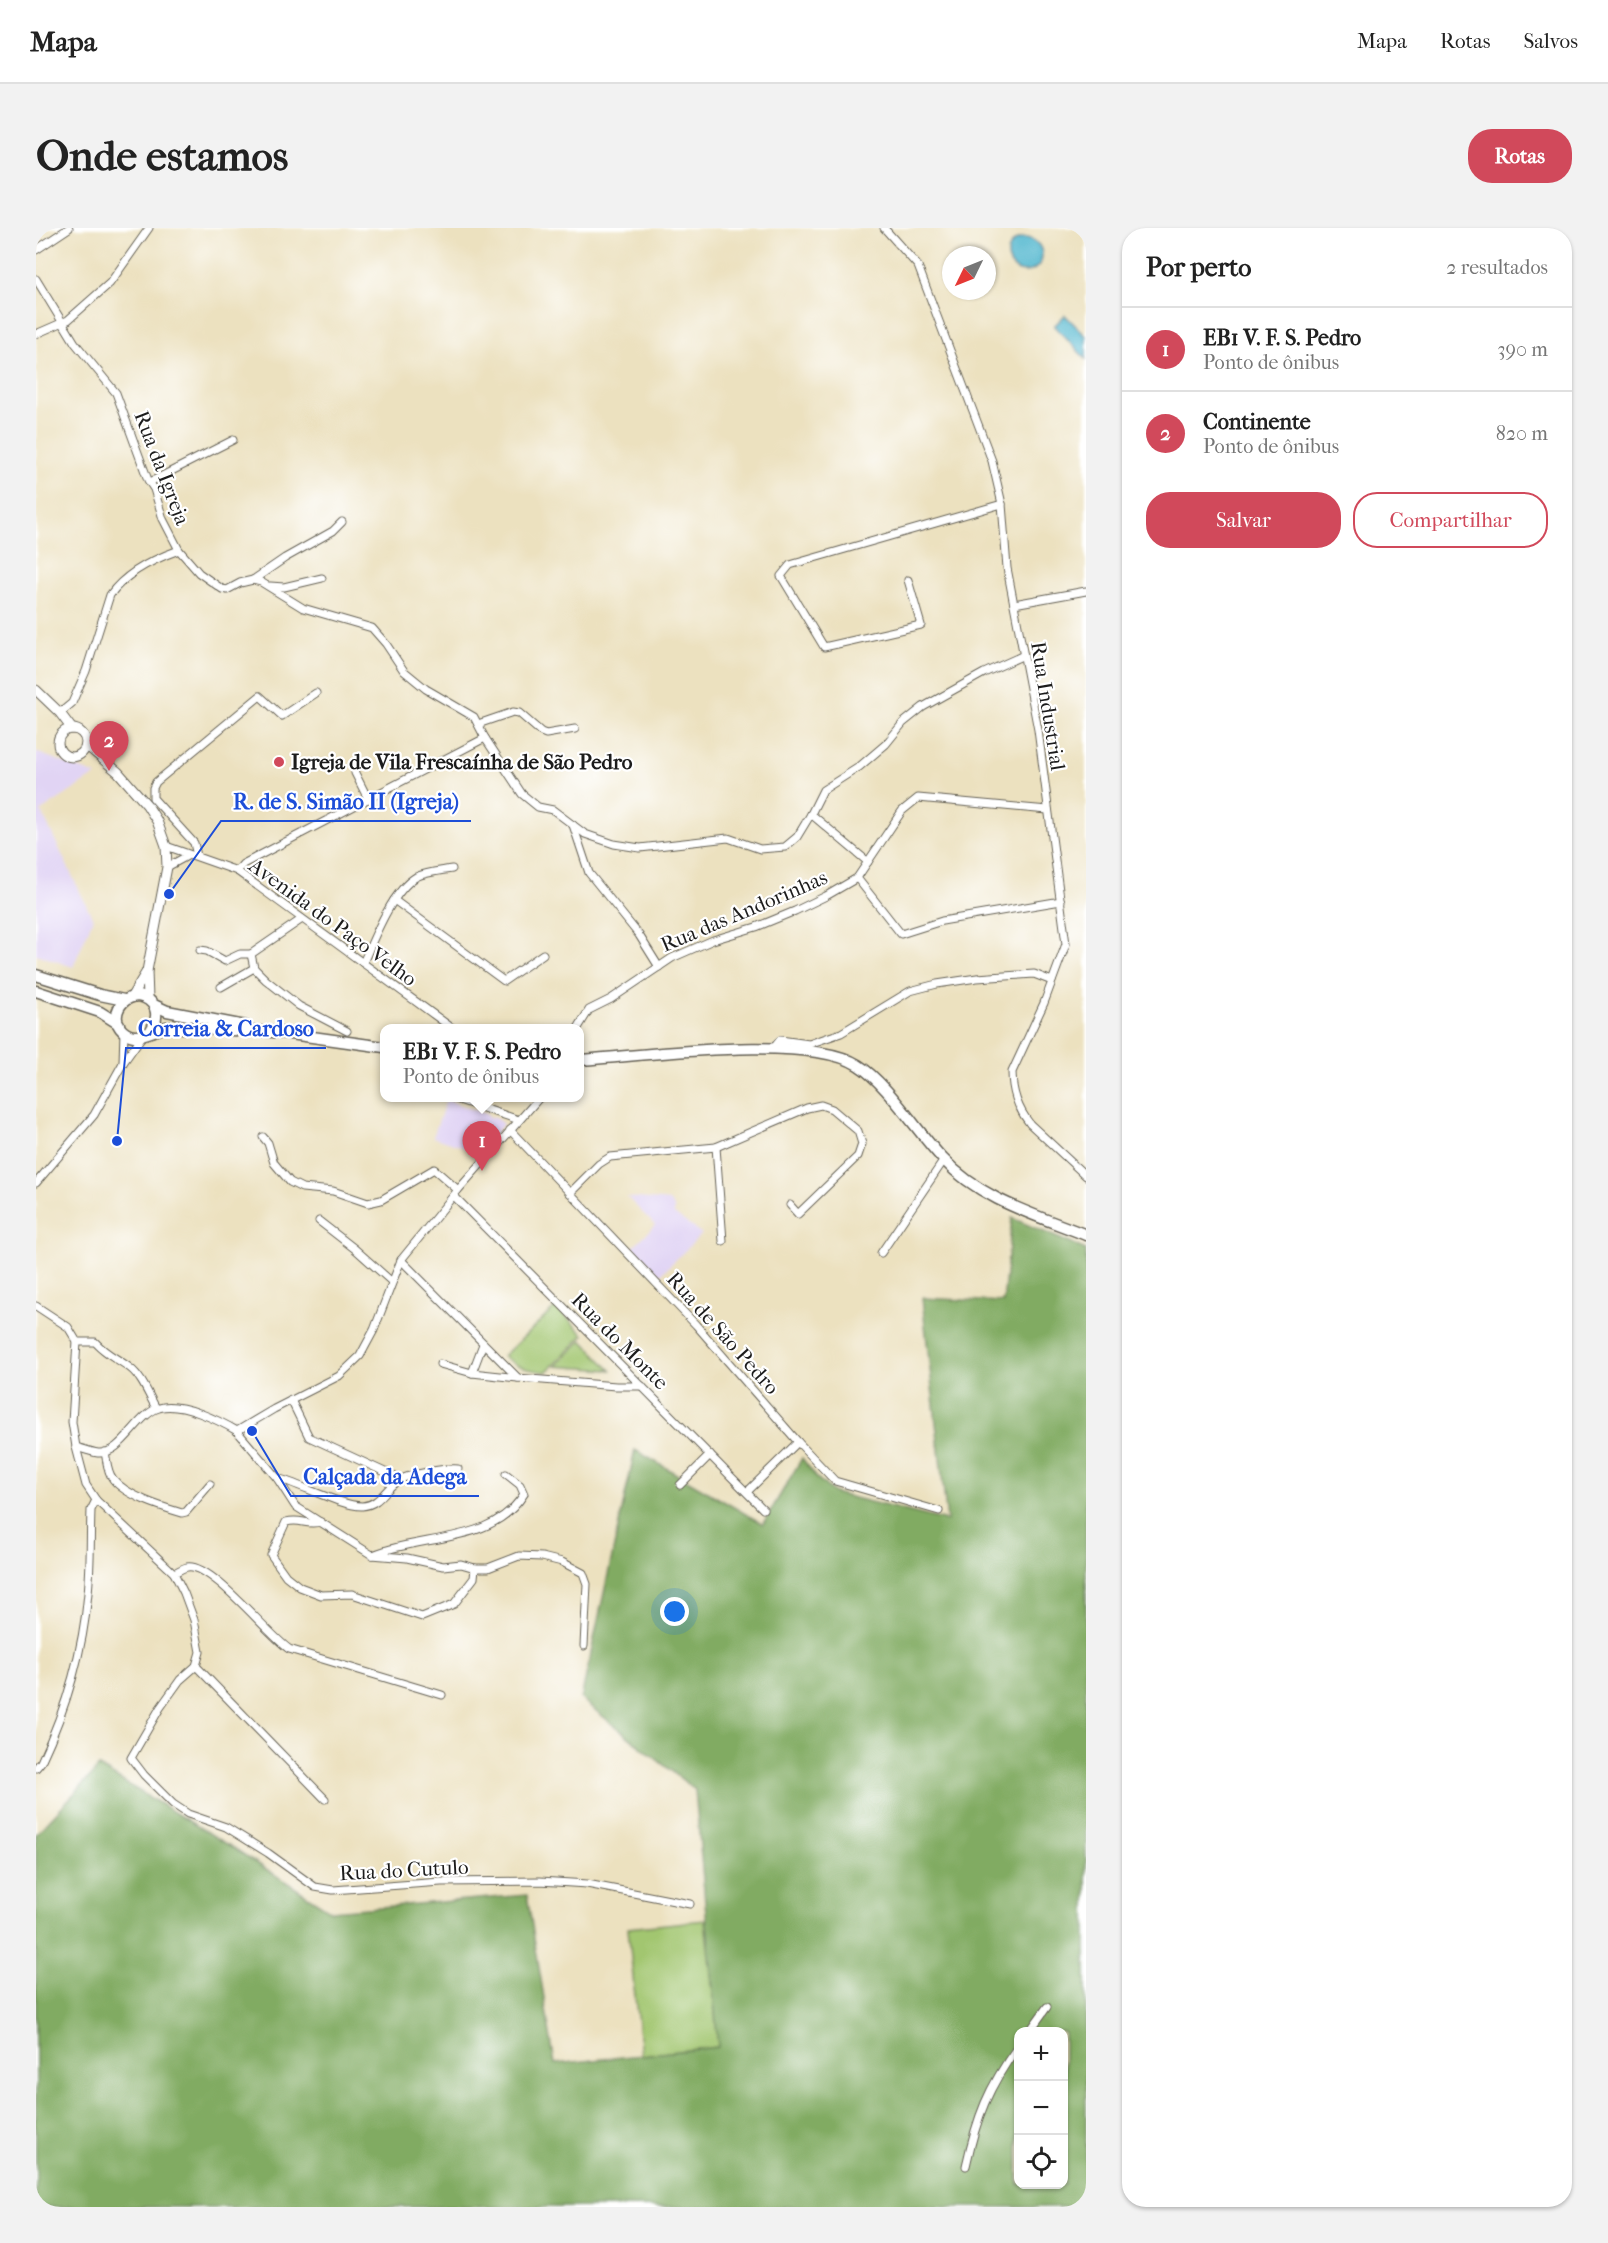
<!DOCTYPE html>
<html lang="pt">
<meta charset="utf-8">
<style>
:root{--surface:#fff;--page:#f2f2f2;--text:#222;--muted:#767676;--line:#e0e0e0;--accent:#d1495b}
body{margin:0;font-family:"IM FELL French Canon",serif;background:var(--page);color:var(--text)}
.controls{position:absolute;right:18px;bottom:18px;display:grid;overflow:hidden;border-radius:12px;box-shadow:0 2px 4px #0004}
.controls button{width:54px;height:54px;display:grid;place-items:center;padding:0;border:0;border-bottom:2px solid var(--line);background:var(--surface);color:var(--text);font:30px sans-serif}
.compass{position:absolute;left:906px;top:18px;width:54px;height:54px;border-radius:50%;background:var(--surface);box-shadow:0 2px 4px #0004;rotate:227deg}
.you{position:absolute;left:639px;top:1384px;width:21px;height:21px;margin:-15px;border:4px solid #fff;border-radius:50%;background:#1a73e8;box-shadow:0 0 0 9px #1a73e833}
.badge{display:grid;place-items:center;width:39px;height:39px;border-radius:50%;background:var(--accent);color:#fff;font-size:20px;font-weight:700}
.pin{position:absolute;translate:-50% -50px;filter:drop-shadow(0 2px 3px #0008)}
.pin::after{content:'';position:absolute;top:32px;width:21px;height:18px;background:inherit;clip-path:polygon(0 0,100% 0,50% 100%)}
.popup{position:absolute;left:344px;top:796px;width:204px;height:78px;box-sizing:border-box;display:grid;place-content:center;border-radius:12px;background:var(--surface);filter:drop-shadow(0 2px 4px #0005);font-size:20px;white-space:nowrap;color:var(--muted)}
.popup b{font-size:22px;color:var(--text)}
.popup::after{content:'';position:absolute;left:50%;top:100%;margin-left:-12px;border:12px solid transparent;border-top-color:var(--surface)}
.list{margin:0;padding:0;list-style:none}
h2{display:flex;justify-content:space-between;align-items:center;height:78px;margin:0;padding:0 24px;font-size:26px}
h2 small{font-size:20px;font-weight:400;color:var(--muted)}
.list li{display:grid;grid-template-columns:39px 1fr auto;gap:18px;align-items:center;box-sizing:border-box;height:84px;padding:0 24px;border-top:2px solid var(--line)}
.list b{display:block;font-size:22px;white-space:nowrap}
.list p{margin:0;font-size:20px;white-space:nowrap;color:var(--muted)}
.list em{font-size:20px;font-style:normal;color:var(--muted)}
.actions{display:flex;gap:12px;padding:18px 24px}
.actions a{flex:1;padding:14px 0;border:2px solid var(--accent);border-radius:24px;text-align:center;font-size:21px;color:var(--accent)}
.actions .main{background:var(--accent);color:#fff}
.icon{flex:none;width:33px;height:33px;fill:none;stroke:currentColor;stroke-width:2;stroke-linecap:round;stroke-linejoin:round}
.map{position:relative;flex:none;width:1050px;height:1979px;overflow:hidden;border-radius:24px}
header{display:flex;align-items:center;gap:36px;box-sizing:border-box;height:84px;padding:0 30px;background:var(--surface);border-bottom:2px solid var(--line)}
header strong{font-size:28px}
nav{display:flex;gap:33px;margin-inline-start:auto;font-size:21px}
.intro{display:flex;align-items:center;justify-content:space-between;box-sizing:border-box;height:144px;padding:0 36px}
h1{margin:0;font-size:42px}
.button{padding:15px 27px;border-radius:24px;background:var(--accent);color:#fff;font-size:21px;font-weight:700}
main{display:flex;gap:36px;padding:0 36px}
aside{flex:1;background:var(--surface);border-radius:24px;box-shadow:0 2px 4px #0004}
.map>svg:first-child{display:block}
</style>
<header>
<strong>Mapa</strong>
<nav><a>Mapa</a><a>Rotas</a><a>Salvos</a></nav>
</header>
<div class="intro"><h1>Onde estamos</h1><a class="button">Rotas</a></div>
<main>
<div class="map">
<svg width="1050" height="1979" viewBox="0 0 1050 1979">
<rect width="100%" height="100%" fill="#fff"/>
<filter id="ink" filterUnits="userSpaceOnUse"><feTurbulence type="fractalNoise" baseFrequency=".0167" numOctaves="2"/><feDisplacementMap in="SourceGraphic" scale="12" xChannelSelector="R" yChannelSelector="G"/><feConvolveMatrix kernelMatrix="1 2 1 2 8 2 1 2 1" color-interpolation-filters="sRGB"/></filter>
<filter id="wash" filterUnits="userSpaceOnUse"><feTurbulence type="fractalNoise" baseFrequency=".008" numOctaves="4" result="noise"/><feDisplacementMap in="SourceGraphic" scale="24" xChannelSelector="R" yChannelSelector="G"/><feGaussianBlur stdDeviation="1.35" result="paint"/><feColorMatrix in="noise" values="0 0 0 0 0 0 0 0 0 0 0 0 0 0 0 0 0 1.4 0 .05"/><feComposite in="paint" operator="in"/></filter>
<g filter="url(#wash)">
<rect width="100%" height="100%" fill="#ece1bf"/>
<!-- built -->
<g fill="#e1d4f4">
<polygon points="0,524 60,547 5,583 57,691 37,739 0,726"/>
<polygon points="410,872 450,886 455,890 457,888 467,896 444,925 397,909"/>
<polygon points="591,969 633,973 638,979 638,986 666,1006 624,1047 597,1019 619,997"/>
</g>
<!-- green -->
<g fill="#a2c670" stroke="#5f7146" stroke-width="1.5">
<path d="M520,1079L548,1107L510,1144C492,1142 481,1139 467,1128Z"/>
<polygon points="546,1112 575,1142 519,1138"/>
<polygon points="669,1692 683,1819 605,1827 592,1700"/>
</g>
<!-- forest -->
<path fill="#81ab62" stroke="#4e643f" stroke-width="1.5" fill-rule="evenodd" d="M976,990L1050,1022V1979H0V1606L63,1539L196,1619L295,1683L491,1667L519,1836L682,1819L659,1562L545,1471L599,1222L727,1296L766,1230L780,1249L798,1265L911,1293L886,1070L967,1074ZM982,1804H1028V1956H982Z"/>
<!-- water -->
<g fill="#4eb5cd" stroke="#356874" stroke-width="1.5">
<circle cx="989" cy="27" r="17"/>
<polygon points="1029,87 1050,108 1050,131 1018,98"/>
</g>
</g>
<g filter="url(#ink)">
<g fill="none" stroke-linecap="round" stroke-linejoin="round">
<defs>
<g id="minor">
<path d="M848,0L882,38L956,233L966,276L971,340L1002,502L1030,716L1008,775L976,844C976,863 982,881 994,896L1050,948"/>
<polyline points="0,22 33,0"/>
<polyline points="0,51 39,115 80,165 112,252 118,261 127,291 143,322 163,345 186,361 191,362 204,355 217,352 225,354 267,380 336,400 350,416 368,443 390,461 438,489 449,510 486,566 502,579 517,582 549,606 578,616 604,620 692,610 724,621 749,619 761,609 775,586 787,562 823,539 850,516 867,495 887,479 948,445 988,427"/>
<polyline points="0,106 32,92 74,55 113,0"/>
<polyline points="114,254 197,212"/>
<polyline points="217,352 249,330 297,303 306,294"/>
<polyline points="872,352 885,397 788,419 745,348 754,337 966,276"/>
<polyline points="234,358 248,359 286,350"/>
<polyline points="978,376 1050,363"/>
<path d="M24,485L36,475L50,443L74,367C90,344 118,331 143,322"/>
<polyline points="442,496 477,484 483,485 505,504 510,506 539,501"/>
<polyline points="319,545 332,571"/>
<polyline points="775,586 832,634"/>
<polyline points="537,597 553,645 603,707 623,739"/>
<polyline points="130,618 201,643 416,800"/>
<polyline points="161,628 158,615 117,570 117,560 120,554 224,468 246,488 280,465"/>
<polyline points="131,639 153,627"/>
<polyline points="201,643 207,636 449,510"/>
<polyline points="821,650 865,706 906,693 1025,673"/>
<polyline points="358,672 468,753 507,726"/>
<polyline points="164,722 171,723 189,733 204,726 215,726 266,691"/>
<polyline points="215,726 218,740 230,752 263,778 311,803"/>
<path d="M327,735C338,710 356,663 380,649C390,644 405,643 416,641"/>
<polyline points="185,759 218,740"/>
<polyline points="542,800 553,782 575,771 636,730 677,712 720,699 759,683 790,668 821,650 866,583 882,570 1012,582"/>
<polyline points="737,821 744,812 773,816 805,805 874,763 901,756 941,750 998,746 1016,753"/>
<polyline points="87,835 88,803"/>
<polyline points="417,870 483,892"/>
<polyline points="474,902 660,1097 762,1214 799,1253 903,1283"/>
<polyline points="227,909 232,915 238,935 254,954 266,960 297,963 332,975 345,972 398,941 422,962"/>
<polyline points="680,919 687,1013"/>
<polyline points="0,955 58,887 87,835 107,807"/>
<polyline points="534,965 563,936 574,929 680,919 771,880 785,877 796,881 822,903 826,916 822,928 762,986 754,977"/>
<polyline points="418,968 727,1281"/>
<polyline points="283,993 319,1021 356,1054"/>
<polyline points="845,1025 908,932"/>
<polyline points="365,1032 482,1150 580,1158 606,1158"/>
<polyline points="0,1078 32,1099 41,1114 36,1194 40,1219 50,1257 60,1272 138,1345 148,1365 158,1392 164,1424 160,1438 144,1452 124,1480 95,1530 108,1547 137,1576 152,1586 190,1599 232,1625 279,1659 297,1662 405,1654 504,1653 551,1656 654,1676"/>
<path d="M41,1114H59C71,1127 81,1130 94,1140C106,1149 113,1168 120,1180"/>
<polyline points="447,1116 436,1145 482,1150"/>
<polyline points="404,1136 436,1145"/>
<polyline points="255,1172 273,1209 364,1251"/>
<polyline points="201,1203 241,1250 259,1278 336,1327 371,1330 407,1338 425,1336 439,1340 452,1340 483,1328 506,1329 526,1334 547,1345 551,1356 548,1418"/>
<path d="M40,1219C47,1221 55,1224 62,1225C86,1227 101,1186 123,1180C144,1173 184,1193 201,1203L238,1181L303,1148L324,1128L338,1102L365,1032L422,962L503,870"/>
<path d="M69,1224C71,1233 71,1244 77,1251C90,1268 126,1279 146,1285L150,1284L174,1256"/>
<path d="M241,1250C264,1256 305,1278 326,1278C344,1277 349,1260 363,1252C374,1246 409,1240 422,1241"/>
<polyline points="644,1257 674,1227"/>
<polyline points="711,1264 762,1214"/>
<path d="M285,1294C269,1298 266,1290 250,1294L235,1327L250,1348L264,1359L285,1367L316,1366L386,1389L418,1376L438,1350L439,1340"/>
<path d="M337,1327C386,1306 456,1317 488,1266L484,1257L470,1246"/>
<path d="M138,1345C142,1343 147,1340 151,1339C175,1334 231,1406 253,1421L406,1467"/>
<polyline points="160,1438 289,1571"/>
<path d="M0,1540L5,1534C30,1481 47,1424 52,1365C55,1337 54,1309 55,1282L60,1272"/>
<polyline points="993,1804 1011,1779"/>
<path d="M930,1938C941,1888 952,1860 982,1818"/>
</g>
<g id="secondary">
<polyline points="0,462 24,485 36,501"/>
<circle cx="36" cy="515" r="14"/>
<polyline points="50,517 82,544 111,577 121,593 130,618 131,639 111,743 112,771"/>
<polyline points="96,768 111,743"/>
</g>
<g id="primary">
<polyline points="0,747 64,767 88,772"/>
<polyline points="0,763 64,784 83,796"/>
<polyline points="118,777 131,783 209,798"/>
<path d="M115,802C125,787 120,771 102,768C76,770 73,804 98,808C105,809 121,801 130,799L239,804"/>
<polyline points="233,803 348,819"/>
<path d="M544,832C606,828 772,805 822,837C851,855 882,905 907,931C945,972 1000,987 1050,1007"/>
</g>
</defs>
<!-- minor casing -->
<use href="#minor" stroke="#656155" stroke-width="9"/>
<!-- secondary casing -->
<use href="#secondary" stroke="#656155" stroke-width="11"/>
<!-- primary casing -->
<use href="#primary" stroke="#656155" stroke-width="13"/>
<!-- minor -->
<use href="#minor" stroke="#fff" stroke-width="7"/>
<!-- secondary -->
<use href="#secondary" stroke="#fff" stroke-width="9"/>
<!-- primary -->
<use href="#primary" stroke="#fff" stroke-width="10"/>
</g>
</g>
<!-- markers -->
<circle fill="#d1495b" stroke="#fff" stroke-width="2" cx="243" cy="534" r="6"/>
<g text-anchor="middle" stroke-width="4.5" stroke-linejoin="round" paint-order="stroke">
<!-- street labels -->
<g font-size="21" fill="#1c1c1c" stroke="#fff">
<text transform="translate(126 240) rotate(69)" y="7">Rua da Igreja</text>
<text transform="translate(1012 478) rotate(81)" y="7">Rua Industrial</text>
<text transform="translate(708 683) rotate(-23)" y="7">Rua das Andorinhas</text>
<text transform="translate(297 694) rotate(36)" y="7">Avenida do Paço Velho</text>
<text transform="translate(687 1105) rotate(48)" y="7">Rua de São Pedro</text>
<text transform="translate(584 1113) rotate(45)" y="7">Rua do Monte</text>
<text transform="translate(368 1642) rotate(-3)" y="7">Rua do Cutulo</text>
</g>
<!-- poi labels -->
<g font-size="21" font-weight="bold" fill="#1c1c1c" stroke="#fff" text-anchor="start">
<text x="255" y="541">Igreja de Vila Frescaínha de São Pedro</text>
</g>
</g>
<!-- callouts -->
<path fill="none" stroke="#1d4ed8" stroke-width="2" d="M133 666L185 593H435M81 913L90 820H290M216 1203L255 1268H443"/>
<g fill="#1d4ed8" stroke="#fff" stroke-width="2">
<circle cx="133" cy="666" r="6"/>
<circle cx="81" cy="913" r="6"/>
<circle cx="216" cy="1203" r="6"/>
</g>
<g font-size="22" text-anchor="middle" font-weight="bold" fill="#1d4ed8" stroke="#fff" stroke-width="4.5" stroke-linejoin="round" paint-order="stroke">
<text x="310" y="581">R. de S. Simão II (Igreja)</text>
<text x="190" y="808">Correia &amp; Cardoso</text>
<text x="349" y="1256">Calçada da Adega</text>
</g>
</svg>
<div class="controls">
<button>+</button>
<button>−</button>
<button><svg class="icon" aria-label="locate" viewBox="0 0 24 24"><circle cx="12" cy="12" r="6"/><path d="M12 2v4M12 18v4M2 12h4M18 12h4"/></svg></button>
</div>
<svg class="compass" viewBox="-18 -18 36 36"><path d="M0-13l5 13h-10z" fill="#e53935"/><path d="M0 13l5-13h-10z" fill="#767676"/></svg>
<div class="you"></div>
<div class="pin badge" style="left:446px;top:943px">1</div>
<div class="popup"><b>EB1 V. F. S. Pedro</b>Ponto de ônibus</div>
<div class="pin badge" style="left:73px;top:543px">2</div>
</div>
<aside>
<h2>Por perto<small>2 resultados</small></h2>
<ul class="list">
<li><span class="badge">1</span><div><b>EB1 V. F. S. Pedro</b><p>Ponto de ônibus</p></div><em>390 m</em></li>
<li><span class="badge">2</span><div><b>Continente</b><p>Ponto de ônibus</p></div><em>820 m</em></li>
</ul>
<div class="actions"><a class="main">Salvar</a><a>Compartilhar</a></div>
</aside>
</main>
